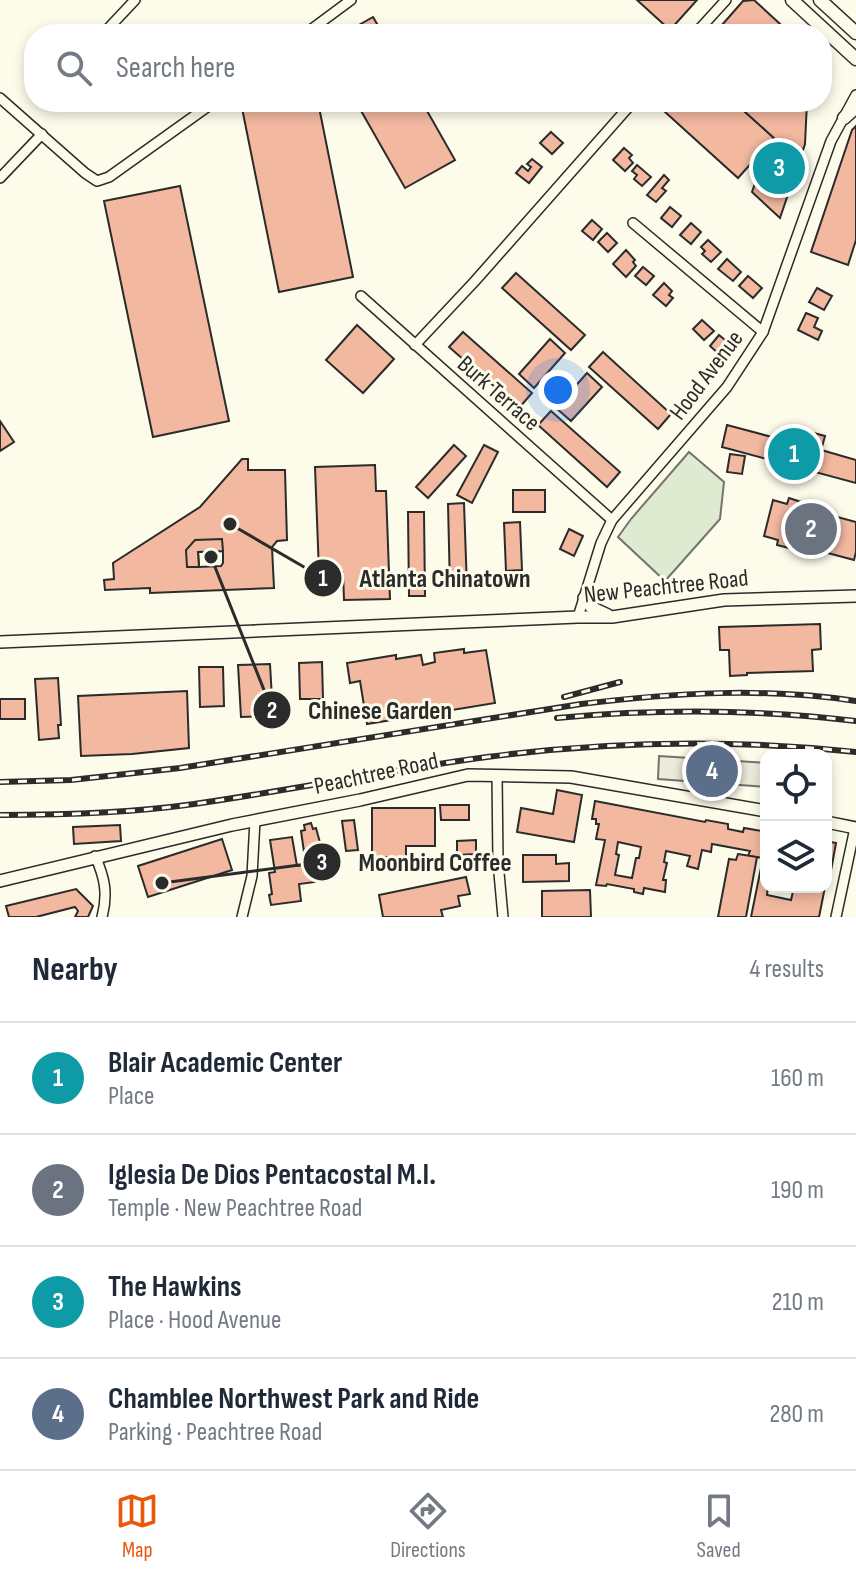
<!DOCTYPE html>
<meta charset="utf-8">
<style>
:root{--surface:#fff;--page:#f6f6f7;--text:#1f2937;--muted:#747a83;--line:#e0e1e3;--accent:#ea580c}
body{margin:0;font-family:"Sofia Sans Condensed",sans-serif;background:var(--page);color:var(--text)}
.controls{position:absolute;right:24px;bottom:24px;display:grid;overflow:hidden;border-radius:16px;box-shadow:0 4px 12px #0003}
.controls button{width:72px;height:72px;display:grid;place-items:center;padding:0;border:0;border-bottom:2px solid var(--line);background:var(--surface);color:var(--text);font:40px sans-serif}
.you{position:absolute;left:558px;top:390px;width:28px;height:28px;margin:-20px;border:6px solid #fff;border-radius:50%;background:#1a73e8;box-shadow:0 0 0 12px #1a73e833}
.badge{display:grid;place-items:center;width:52px;height:52px;border-radius:50%;background:var(--accent);color:#fff;font-size:26px;font-weight:700}
.pin{position:absolute;translate:-50% -50%;border:4px solid #fff;box-shadow:0 2px 8px #0006}
.list{margin:0;padding:0;list-style:none}
h2{display:flex;justify-content:space-between;align-items:center;height:104px;margin:0;padding:0 32px;font-size:34px}
h2 small{font-size:26px;font-weight:400;color:var(--muted)}
.list li{display:grid;grid-template-columns:52px 1fr auto;gap:24px;align-items:center;box-sizing:border-box;height:112px;padding:0 32px;border-top:2px solid var(--line)}
.list b{display:block;font-size:30px;white-space:nowrap}
.list p{margin:0;font-size:26px;white-space:nowrap;color:var(--muted)}
.list em{font-size:26px;font-style:normal;color:var(--muted)}
.icon{flex:none;width:44px;height:44px;fill:none;stroke:currentColor;stroke-width:2;stroke-linecap:round;stroke-linejoin:round}
.map{position:relative;flex:none;width:856px;height:917px;overflow:hidden}
.search{position:absolute;background:var(--surface);box-shadow:0 4px 12px #0003;left:24px;right:24px;top:24px;height:88px;display:flex;align-items:center;gap:20px;box-sizing:border-box;padding:0 28px;border-radius:32px;color:var(--muted);font-size:30px}
.sheet{height:552px;background:var(--surface)}
nav{display:flex;justify-content:space-around;align-items:center;box-sizing:border-box;height:112px;border-top:2px solid var(--line);background:var(--surface);font-size:22px;color:var(--muted)}
nav a{display:grid;justify-items:center;gap:4px}
nav .on{color:var(--accent)}
.map>svg:first-child{display:block}
</style>
<div class="map">
<svg width="856" height="917" viewBox="0 0 856 917">
<rect width="100%" height="100%" fill="#fdfbea"/>
<!-- green -->
<polygon fill="#deebd1" stroke="#74746e" stroke-width="2" points="689,452 724,482 720,519 665,581 618,537 631,519"/>
<!-- parking -->
<polygon fill="#eceadb" stroke="#74746e" stroke-width="2" points="659,756 766,763 766,787 658,779"/>
<!-- building -->
<g fill="#f2b8a0" stroke="#2b2b2b" stroke-width="2" fill-rule="evenodd">
<polygon points="637,0 697,0 670,30"/>
<polygon points="754,0 791,34 714,34 743,1"/>
<polygon points="373,17 383,34 343,34"/>
<polygon points="246,102 318,102 353,277 279,292 241,103"/>
<polygon points="356,102 422,102 455,160 405,188"/>
<polygon points="654,102 734,102 774,138 738,178"/>
<polygon points="734,102 761,102 767,108 772,102 807,102 805,144 780,218 752,192 769,144 774,138"/>
<polygon points="856,126 856,240 848,265 811,252 852,130"/>
<polygon points="551,132 563,143 552,154 540,143"/>
<polygon points="624,148 632,155 629,158 633,163 625,171 613,160"/>
<polygon points="532,159 542,167 529,183 516,173 522,166 528,171 531,167 527,164"/>
<polygon points="637,165 651,177 642,186 634,179 637,175 632,171"/>
<polygon points="664,175 669,180 662,188 666,191 656,202 647,195"/>
<polygon points="180,186 229,421 153,437 104,201"/>
<polygon points="670,207 681,216 672,227 661,218"/>
<polygon points="592,220 602,229 593,240 582,231"/>
<polygon points="691,223 701,232 691,244 680,235"/>
<polygon points="607,233 617,243 608,252 598,242"/>
<polygon points="708,240 721,252 711,262 702,254 705,251 701,247"/>
<polygon points="626,250 635,260 633,262 636,266 626,277 613,264"/>
<polygon points="727,259 741,272 733,281 718,269"/>
<polygon points="643,267 654,276 646,285 635,276"/>
<polygon points="516,273 585,335 571,350 502,288"/>
<polygon points="748,276 762,288 753,298 739,286"/>
<polygon points="664,283 672,291 669,295 673,298 666,306 653,295"/>
<polygon points="817,288 832,296 824,310 809,302"/>
<polygon points="806,313 818,318 814,327 822,331 818,340 798,330"/>
<polygon points="702,320 714,331 704,340 693,329"/>
<polygon points="357,325 394,359 363,393 326,360"/>
<polygon points="463,332 532,393 519,408 449,347"/>
<polygon points="719,335 730,344 720,355 710,346"/>
<polygon points="550,339 565,353 534,388 519,374"/>
<polygon points="603,352 671,414 658,429 589,367"/>
<polygon points="587,373 602,387 571,421 556,408"/>
<polygon points="551,411 620,472 607,487 538,425"/>
<polygon points="0,421 14,442 0,451"/>
<polygon points="727,425 813,448 814,445 811,444 814,433 825,436 822,447 819,446 818,449 856,460 856,483 722,447"/>
<polygon points="454,445 466,456 428,498 416,487"/>
<polygon points="484,445 498,452 472,503 457,495"/>
<polygon points="730,454 745,456 742,474 727,472"/>
<path d="M242,459H248V470H285L287,540L277,541L272,547L274,588L150,593V588L105,590L104,580L114,579L113,563L200,507ZM223,551V563L221,566L199,567L198,552Z"/>
<polygon points="375,465 376,491 386,491 390,599 344,600 343,572 319,573 315,467"/>
<rect x="513" y="490" width="32" height="22"/>
<polygon points="789,498 801,502 800,507 856,522 856,552 854,560 790,543 789,548 777,545 778,540 764,536 773,500 787,504"/>
<polygon points="464,503 467,588 450,588 448,504"/>
<polygon points="408,512 424,512 425,596 409,596"/>
<polygon points="520,522 522,570 506,571 504,523"/>
<polygon points="569,529 583,536 574,556 560,549"/>
<polygon points="222,539 223,551 198,552 199,567 187,567 186,550 195,540"/>
<polygon points="820,624 821,649 812,650 813,671 747,673 747,675 730,676 729,650 720,650 719,627"/>
<polygon points="464,649 464,653 486,650 495,703 367,724 360,681 350,683 347,663 396,655 396,659 421,655 423,665 435,662 434,653"/>
<polygon points="322,662 323,699 300,699 299,663"/>
<polygon points="270,664 273,716 241,717 238,665"/>
<polygon points="199,667 223,667 224,706 200,707"/>
<polygon points="58,678 61,725 58,725 59,738 39,740 35,679"/>
<polygon points="187,691 189,748 132,754 81,756 78,696"/>
<rect x="0" y="699" width="25" height="20"/>
<polygon points="557,790 582,795 574,842 517,832 521,808 553,814"/>
<path d="M595,801L705,822L706,820L728,824V829L743,832L744,828L762,831V835L766,836V887H768L767,895L791,900L794,887H825L819,917H751L763,858L748,856L750,851L712,844L711,852L702,850L698,869L687,866L690,856L666,851L664,862L667,863L663,880H666L665,892L644,888L643,894L634,892V889L607,884L606,886L596,885L605,840L596,839L599,824H596V819H592ZM618,842L641,847L639,858H636L632,878L615,875L619,855L616,854Z"/>
<polygon points="440,805 469,805 469,820 441,820"/>
<polygon points="372,808 435,808 435,846 406,846 406,857 372,857"/>
<polygon points="354,820 358,850 346,851 342,821"/>
<polygon points="311,823 313,829 316,828 325,861 311,863 310,858 305,859 301,831 305,830 304,825"/>
<polygon points="120,825 121,841 74,844 73,827"/>
<polygon points="292,837 297,866 312,864 315,882 299,884 301,901 271,905 269,895 272,894 269,873 275,872 270,840"/>
<polygon points="222,839 232,870 148,897 138,866"/>
<polygon points="476,840 476,854 457,855 457,841"/>
<polygon points="826,841 836,843 830,876 827,875 826,882"/>
<polygon points="738,854 757,857 746,917 718,917 729,859 736,860"/>
<polygon points="523,855 556,855 556,864 569,863 569,881 523,882"/>
<polygon points="466,877 470,894 458,896 460,906 441,910 443,917 383,917 379,895"/>
<polygon points="76,889 93,906 88,917 75,917 78,911 75,907 36,917 9,917 6,906"/>
<polygon points="590,890 591,917 542,917 542,891"/>
</g>
<g fill="none" stroke-linecap="round" stroke-linejoin="round">
<defs>
<g id="minor">
<polyline points="103,34 135,0"/>
<polyline points="305,34 351,0"/>
<polyline points="695,34 726,0"/>
<polyline points="0,98 85,173 97,181 109,177 214,102"/>
<polyline points="0,178 42,134"/>
<polyline points="633,223 763,332"/>
<polyline points="361,296 612,520"/>
<polyline points="415,345 475,281 633,102"/>
<polyline points="578,617 601,543 612,520 727,387 763,332 831,141 856,95"/>
<polyline points="497,776 498,862 503,917"/>
<path d="M95,856C105,878 108,894 102,917"/>
<polyline points="242,917 252,876 255,820"/>
<polyline points="836,917 855,828"/>
</g>
<g id="tertiary">
<polyline points="584,598 591,607 608,615"/>
<polyline points="0,642 578,617 612,617 724,600 856,596"/>
<polyline points="826,822 856,828"/>
<polyline points="0,881 232,825 360,800 468,775 571,777 766,811"/>
</g>
<g id="secondary">
<polyline points="792,0 856,59"/>
<polyline points="820,0 856,33"/>
<polyline points="844,118 856,107"/>
</g>
</defs>
<!-- minor casing -->
<use href="#minor" stroke="#2b2b2b" stroke-width="12"/>
<!-- tertiary casing -->
<use href="#tertiary" stroke="#2b2b2b" stroke-width="14"/>
<!-- secondary casing -->
<use href="#secondary" stroke="#2b2b2b" stroke-width="15"/>
<!-- minor -->
<use href="#minor" stroke="#fdfbea" stroke-width="9"/>
<!-- tertiary -->
<use href="#tertiary" stroke="#fdfbea" stroke-width="11"/>
<!-- secondary -->
<use href="#secondary" stroke="#fdfbea" stroke-width="12"/>
<defs>
<g id="rail">
<polyline points="564,697 620,682"/>
<path d="M557,718C656,709 756,709 856,721"/>
<path d="M0,782L71,780L180,768L581,704C672,693 764,687 856,701"/>
<path d="M0,815C64,815 130,813 194,804C292,790 389,770 487,757C609,741 734,739 856,752"/>
</g>
</defs>
<!-- rail casing -->
<use href="#rail" stroke="#2b2b2b" stroke-width="6"/>
<!-- rail -->
<use href="#rail" stroke="#fdfbea" stroke-width="3" stroke-dasharray="9" stroke-linecap="butt"/>
</g>
<g text-anchor="middle" stroke-width="6" stroke-linejoin="round" paint-order="stroke">
<!-- street labels -->
<g font-size="24" fill="#2b2b2b" stroke="#fdfbea">
<text transform="translate(706 375) rotate(-53)" y="8">Hood Avenue</text>
<text transform="translate(499 393) rotate(41)" y="8">Burk Terrace</text>
<text transform="translate(666 586) rotate(-6)" y="8">New Peachtree Road</text>
<text transform="translate(376 773) rotate(-12)" y="8">Peachtree Road</text>
</g>
</g>
<!-- callouts -->
<path fill="none" stroke="#2b2b2b" stroke-width="3" d="M230 524L323 578M211 557L272 710M162 883L322 862"/>
<g fill="#2b2b2b" stroke="#fdfbea" stroke-width="3">
<circle cx="230" cy="524" r="8"/>
<circle cx="211" cy="557" r="8"/>
<circle cx="162" cy="883" r="8"/>
<circle cx="323" cy="578" r="20"/>
<circle cx="272" cy="710" r="20"/>
<circle cx="322" cy="862" r="20"/>
</g>
<g font-size="24" text-anchor="middle" font-weight="bold" fill="#fff">
<text x="323" y="586">1</text>
<text x="272" y="718">2</text>
<text x="322" y="870">3</text>
</g>
<g font-size="26" text-anchor="middle" font-weight="bold" fill="#2b2b2b" stroke="#fdfbea" stroke-width="6" stroke-linejoin="round" paint-order="stroke">
<text x="445" y="587">Atlanta Chinatown</text>
<text x="380" y="719">Chinese Garden</text>
<text x="435" y="871">Moonbird Coffee</text>
</g>
</svg>
<div class="controls">
<button><svg class="icon" aria-label="locate" viewBox="0 0 24 24"><circle cx="12" cy="12" r="6"/><path d="M12 2v4M12 18v4M2 12h4M18 12h4"/></svg></button>
<button><svg class="icon" aria-label="layers" viewBox="0 0 24 24"><path d="M12 4l9 5-9 5-9-5zM3 14l9 5 9-5"/></svg></button>
</div>
<div class="you"></div>
<div class="pin badge" style="left:794px;top:454px;background:#0f9aa8">1</div>
<div class="pin badge" style="left:811px;top:529px;background:#6b7280">2</div>
<div class="pin badge" style="left:779px;top:168px;background:#0f9aa8">3</div>
<div class="pin badge" style="left:712px;top:771px;background:#5c6f8a">4</div>
<div class="search"><svg class="icon" aria-label="search" viewBox="0 0 24 24"><circle cx="10" cy="10" r="6"/><path d="M15 15l6 6"/></svg>Search here</div>
</div>
<section class="sheet">
<h2>Nearby<small>4 results</small></h2>
<ul class="list">
<li><span class="badge" style="background:#0f9aa8">1</span><div><b>Blair Academic Center</b><p>Place</p></div><em>160 m</em></li>
<li><span class="badge" style="background:#6b7280">2</span><div><b>Iglesia De Dios Pentacostal M.I.</b><p>Temple · New Peachtree Road</p></div><em>190 m</em></li>
<li><span class="badge" style="background:#0f9aa8">3</span><div><b>The Hawkins</b><p>Place · Hood Avenue</p></div><em>210 m</em></li>
<li><span class="badge" style="background:#5c6f8a">4</span><div><b>Chamblee Northwest Park and Ride</b><p>Parking · Peachtree Road</p></div><em>280 m</em></li>
</ul>
</section>
<nav>
<a class="on"><svg class="icon" aria-label="map" viewBox="0 0 24 24"><path d="M3 6l6-2 6 2 6-2v14l-6 2-6-2-6 2zM9 4v14M15 6v14"/></svg>Map</a>
<a><svg class="icon" aria-label="directions" viewBox="0 0 24 24"><path d="M12 3l9 9-9 9-9-9zM9 14v-3h6M13 9l2 2-2 2"/></svg>Directions</a>
<a><svg class="icon" aria-label="saved" viewBox="0 0 24 24"><path d="M7 4h10v16l-5-4-5 4z"/></svg>Saved</a>
</nav>
